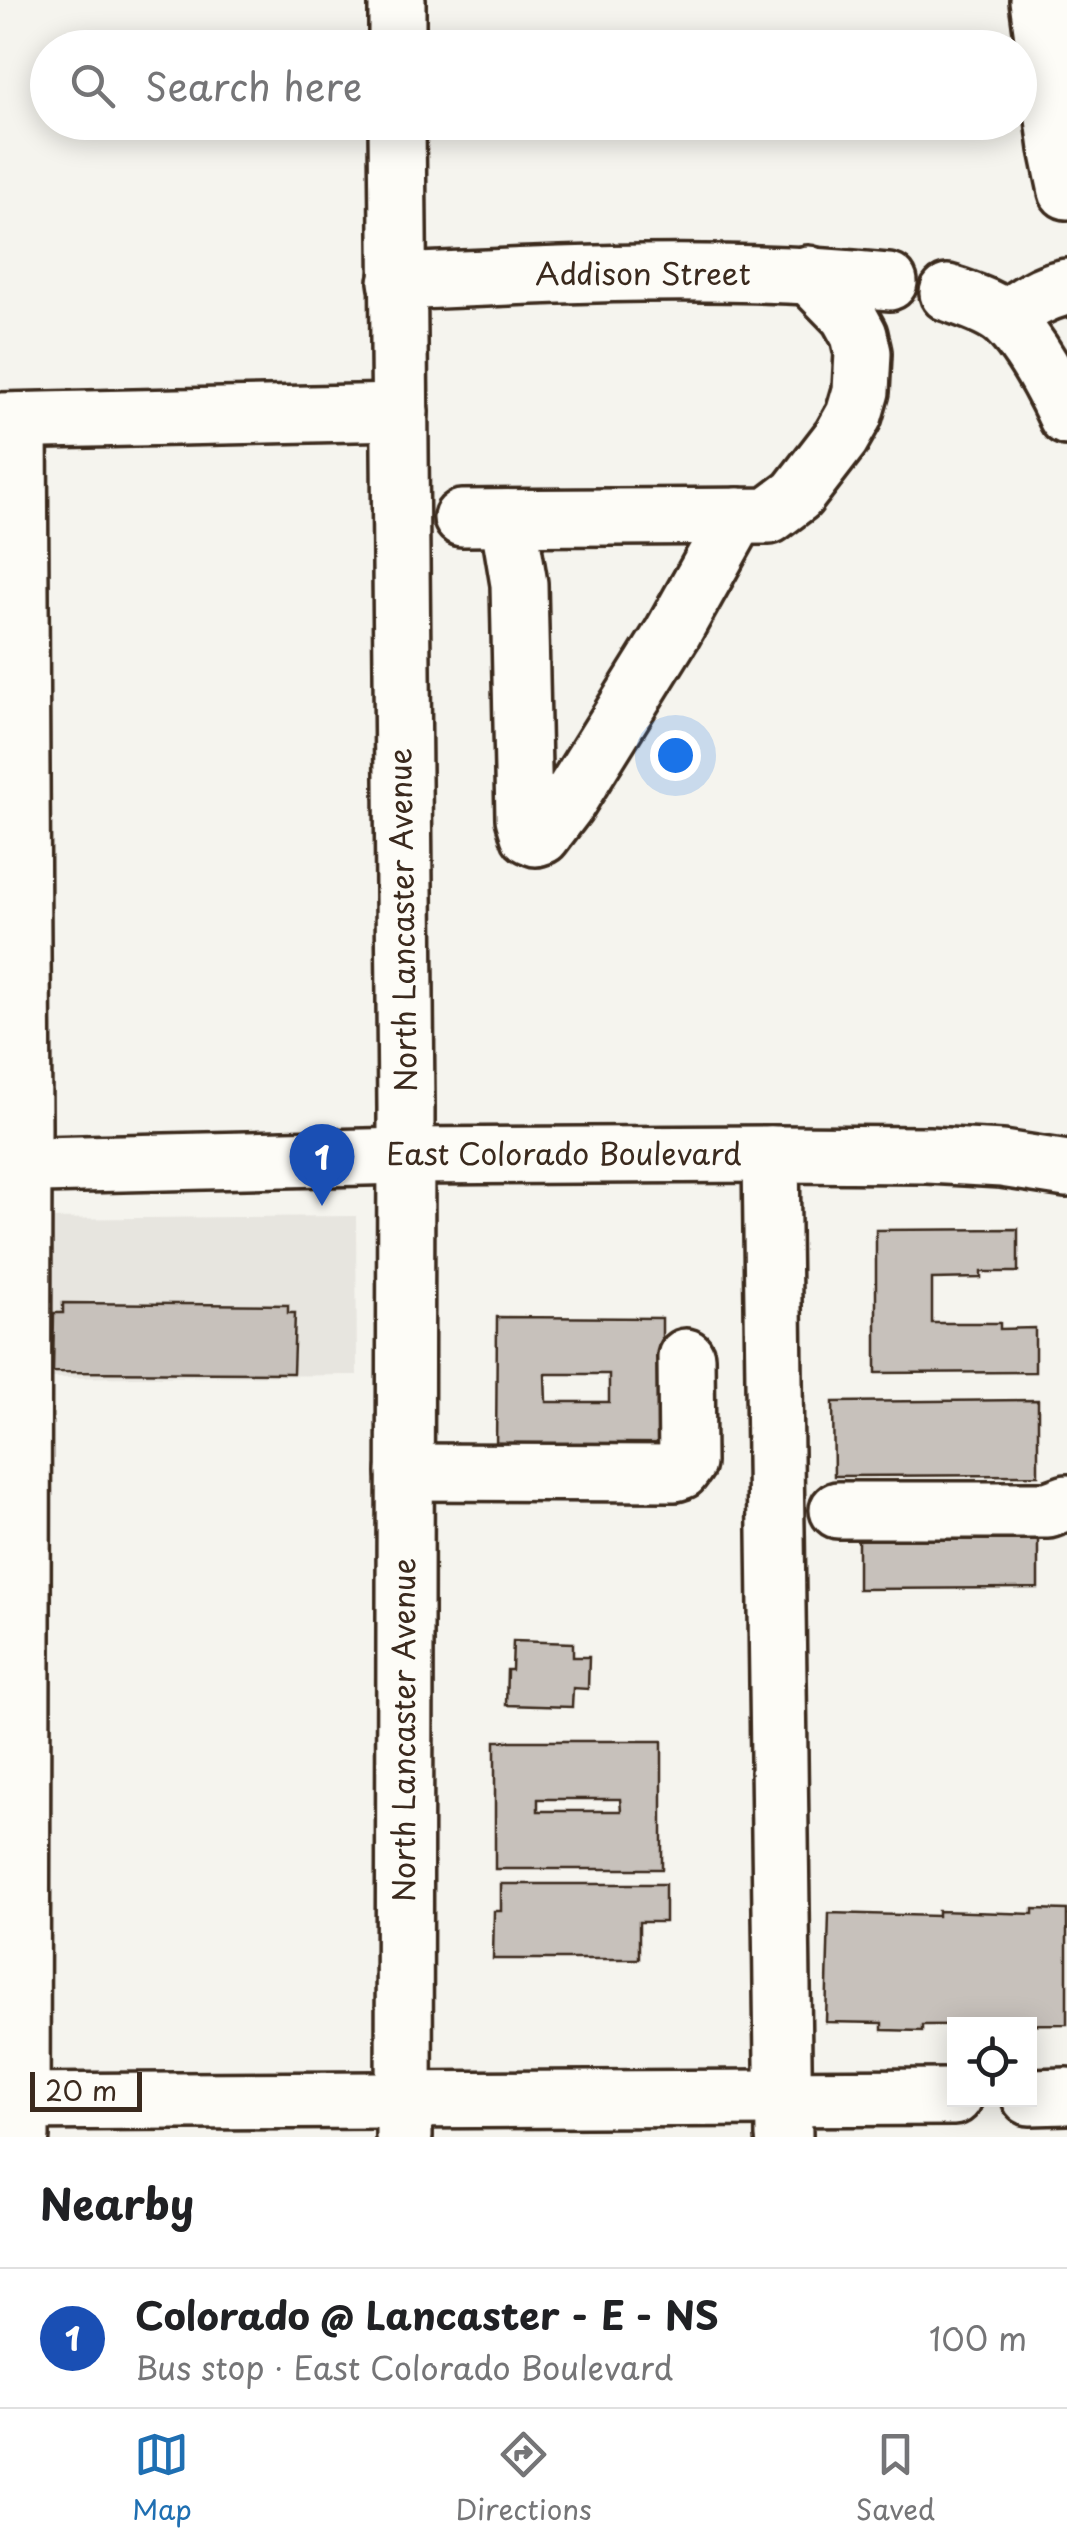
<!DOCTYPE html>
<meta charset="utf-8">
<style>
:root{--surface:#fff;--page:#f2f2f2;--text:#202124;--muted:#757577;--line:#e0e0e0;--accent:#1f6fb2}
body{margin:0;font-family:"Playpen Sans",sans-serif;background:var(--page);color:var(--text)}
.controls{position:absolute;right:30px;bottom:30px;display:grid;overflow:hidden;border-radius:0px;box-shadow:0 5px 25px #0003}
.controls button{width:90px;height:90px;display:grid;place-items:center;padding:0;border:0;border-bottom:2px solid var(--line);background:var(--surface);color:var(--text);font:50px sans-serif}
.scale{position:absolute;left:30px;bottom:25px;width:112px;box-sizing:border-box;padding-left:10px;border:5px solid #3b2a1e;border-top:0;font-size:28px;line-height:35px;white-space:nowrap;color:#3b2a1e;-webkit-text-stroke:8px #fdfcf7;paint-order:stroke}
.you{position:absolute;left:675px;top:755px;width:35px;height:35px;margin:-25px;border:8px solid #fff;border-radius:50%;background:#1a73e8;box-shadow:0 0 0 15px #1a73e833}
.badge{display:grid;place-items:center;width:65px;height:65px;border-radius:50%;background:var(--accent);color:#fff;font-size:32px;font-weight:700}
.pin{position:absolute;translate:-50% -82px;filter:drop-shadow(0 2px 5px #0008)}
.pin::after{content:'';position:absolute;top:52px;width:35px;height:30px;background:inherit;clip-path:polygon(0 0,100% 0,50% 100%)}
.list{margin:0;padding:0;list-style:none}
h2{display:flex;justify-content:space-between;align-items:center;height:130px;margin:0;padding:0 40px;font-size:42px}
h2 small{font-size:32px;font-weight:400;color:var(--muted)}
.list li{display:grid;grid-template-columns:65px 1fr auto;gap:30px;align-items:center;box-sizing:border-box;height:140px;padding:0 40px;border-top:2px solid var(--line)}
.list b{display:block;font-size:38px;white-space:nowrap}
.list p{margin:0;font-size:32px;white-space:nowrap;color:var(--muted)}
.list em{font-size:32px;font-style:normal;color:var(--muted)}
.icon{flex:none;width:55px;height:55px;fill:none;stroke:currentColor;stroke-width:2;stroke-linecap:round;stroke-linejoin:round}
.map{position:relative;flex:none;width:1067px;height:2137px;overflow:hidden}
.search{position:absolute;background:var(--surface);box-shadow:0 5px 25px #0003;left:30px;right:30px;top:30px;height:110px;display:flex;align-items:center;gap:25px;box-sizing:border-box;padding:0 35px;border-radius:55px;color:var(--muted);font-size:38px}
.sheet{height:270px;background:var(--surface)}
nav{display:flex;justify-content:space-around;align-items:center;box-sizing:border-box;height:140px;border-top:2px solid var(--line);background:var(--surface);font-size:28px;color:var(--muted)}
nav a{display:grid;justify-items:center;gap:5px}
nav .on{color:var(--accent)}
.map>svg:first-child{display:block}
</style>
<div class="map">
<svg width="1067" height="2137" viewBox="0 0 1067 2137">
<rect width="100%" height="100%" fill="#f5f4ee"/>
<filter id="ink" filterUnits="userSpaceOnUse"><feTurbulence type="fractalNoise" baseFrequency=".01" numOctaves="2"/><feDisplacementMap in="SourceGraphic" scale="20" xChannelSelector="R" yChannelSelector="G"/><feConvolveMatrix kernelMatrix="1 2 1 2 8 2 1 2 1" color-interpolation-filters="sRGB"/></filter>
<g filter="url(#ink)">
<!-- built -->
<polygon fill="#e7e5df" points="356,1216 357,1375 41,1378 40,1219"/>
<!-- building -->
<g fill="#c7c1bb" stroke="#3b2a1e" stroke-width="2.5" fill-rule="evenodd">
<polygon points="1018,1229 1018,1272 981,1272 981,1278 932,1279 932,1323 1000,1323 1000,1329 1035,1328 1035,1372 876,1373 876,1230"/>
<polygon points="63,1303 288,1305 288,1313 295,1313 293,1373 53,1372 54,1313 63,1313"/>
<path d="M497,1317L662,1318V1457L496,1456ZM545,1374H609V1402H546Z"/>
<polygon points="1038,1400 1038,1475 834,1476 833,1402"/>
<polygon points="858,1539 1038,1539 1038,1588 858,1589"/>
<polygon points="513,1641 573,1643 573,1657 589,1657 588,1689 573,1688 572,1707 506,1705 507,1670 512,1670"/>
<path d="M495,1741H662V1869H495ZM538,1799H620L621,1811H538Z"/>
<polygon points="501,1884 665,1884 665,1922 639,1922 639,1959 493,1959 494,1911 501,1911"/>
<polygon points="1033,1909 1067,1910 1067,2024 922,2025 922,2031 882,2030 882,2023 826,2022 829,1913 938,1916 938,1911 1033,1914"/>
</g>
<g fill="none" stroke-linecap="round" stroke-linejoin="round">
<defs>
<g id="minor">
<polyline points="397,0 397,48"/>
<polyline points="397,122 406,1108 404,2137"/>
<path d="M397,282C560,274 726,266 889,282"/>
<path d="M948,293C967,300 992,307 1007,321C1032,346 1052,385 1067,417"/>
<path d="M1005,319C1025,304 1042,292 1067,287"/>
<polyline points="0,421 400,412"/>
<polyline points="19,421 23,1127 21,2137"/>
<polyline points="462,518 769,516 797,495 841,438 854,415 861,391 863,353 859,335 848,315 808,274"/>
<polyline points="508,518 519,584 524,818 529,835 536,838 542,836 567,803 672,634 738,516"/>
<polyline points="771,1154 784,2137"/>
<polyline points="0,1166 405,1156 771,1154 928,1155 1002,1159 1067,1169"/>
<polyline points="405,1472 675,1473 681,1471 687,1463 686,1357"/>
<polyline points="838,1510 1048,1510 1067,1503"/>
<polyline points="1030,2097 1067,2096"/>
<polyline points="0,2102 954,2097"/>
</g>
<polyline id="major" points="1038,0 1058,148 1067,191"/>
</defs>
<!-- minor casing -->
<use href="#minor" stroke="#3b2a1e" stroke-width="62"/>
<!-- major casing -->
<use href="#major" stroke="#3b2a1e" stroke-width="62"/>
<!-- minor -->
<use href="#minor" stroke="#fdfcf7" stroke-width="55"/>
<!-- major -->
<use href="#major" stroke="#fdfcf7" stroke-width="55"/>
</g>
</g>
<g text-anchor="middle" stroke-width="10" stroke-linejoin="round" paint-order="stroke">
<!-- street labels -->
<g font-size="30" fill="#3b2a1e" stroke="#fdfcf7">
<text x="643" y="285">Addison Street</text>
<text transform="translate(404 920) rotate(-91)" y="10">North Lancaster Avenue</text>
<text x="564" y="1165">East Colorado Boulevard</text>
<text transform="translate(405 1730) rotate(-90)" y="10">North Lancaster Avenue</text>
</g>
</g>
</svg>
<div class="controls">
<button><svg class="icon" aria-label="locate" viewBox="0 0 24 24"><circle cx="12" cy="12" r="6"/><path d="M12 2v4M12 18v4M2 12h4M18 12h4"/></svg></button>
</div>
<div class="scale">20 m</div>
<div class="you"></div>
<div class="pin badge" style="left:322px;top:1206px;background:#1a4fb4">1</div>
<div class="search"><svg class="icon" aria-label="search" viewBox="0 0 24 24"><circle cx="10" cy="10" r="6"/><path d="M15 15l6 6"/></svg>Search here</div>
</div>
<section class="sheet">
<h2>Nearby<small></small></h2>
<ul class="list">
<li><span class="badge" style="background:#1a4fb4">1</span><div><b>Colorado @ Lancaster - E - NS</b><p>Bus stop · East Colorado Boulevard</p></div><em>100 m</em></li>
</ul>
</section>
<nav>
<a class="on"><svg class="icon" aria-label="map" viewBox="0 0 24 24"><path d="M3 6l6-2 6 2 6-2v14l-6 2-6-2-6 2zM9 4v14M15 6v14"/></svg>Map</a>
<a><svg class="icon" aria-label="directions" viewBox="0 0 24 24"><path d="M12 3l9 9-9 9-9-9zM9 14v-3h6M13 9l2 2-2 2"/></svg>Directions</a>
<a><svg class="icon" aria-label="saved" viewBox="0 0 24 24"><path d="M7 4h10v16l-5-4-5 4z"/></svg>Saved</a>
</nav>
